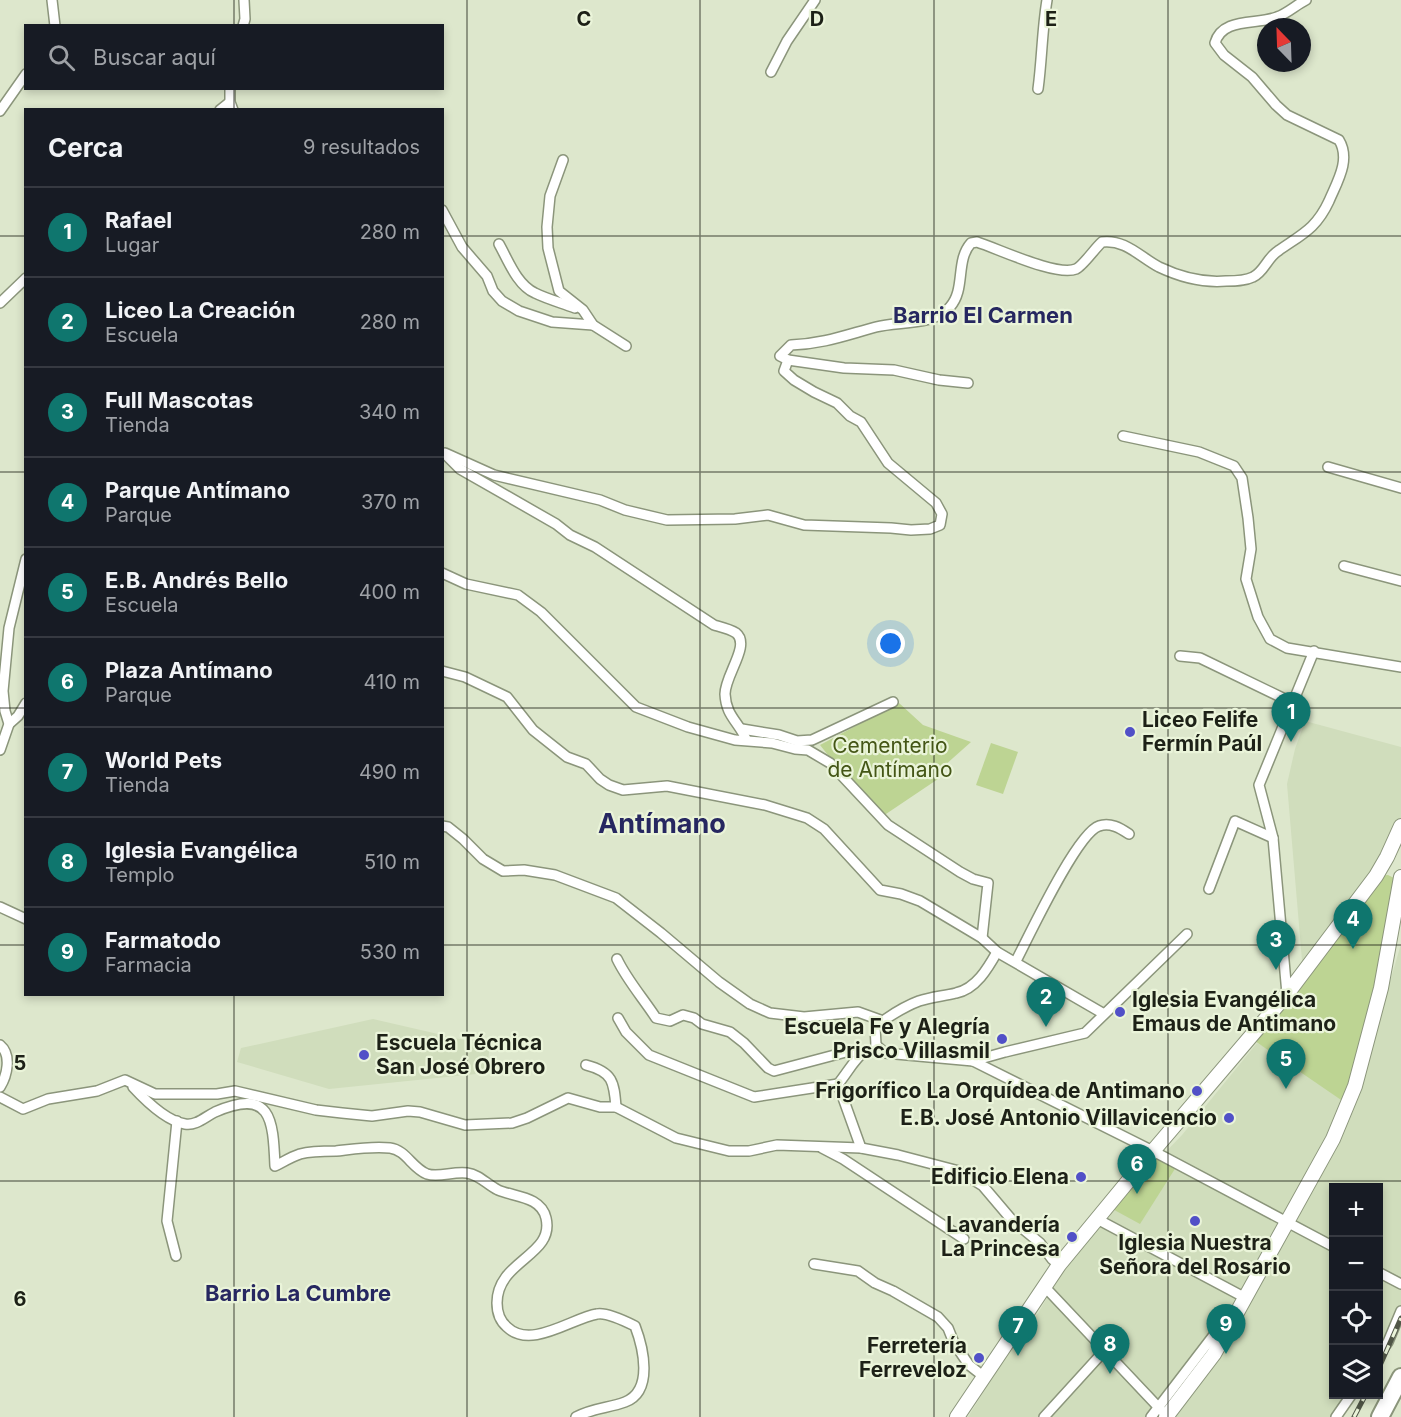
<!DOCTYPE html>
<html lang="es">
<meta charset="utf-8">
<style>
:root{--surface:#171b24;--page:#242831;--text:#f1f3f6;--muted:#9ea1a6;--line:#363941;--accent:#0f766e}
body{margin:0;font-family:Inter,sans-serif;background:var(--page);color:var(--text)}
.controls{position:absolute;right:18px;bottom:18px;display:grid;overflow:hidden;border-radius:0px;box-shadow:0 3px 9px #0003}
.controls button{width:54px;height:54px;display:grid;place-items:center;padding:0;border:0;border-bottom:2px solid var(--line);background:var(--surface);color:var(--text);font:30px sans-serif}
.compass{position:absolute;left:1257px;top:18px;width:54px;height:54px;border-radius:50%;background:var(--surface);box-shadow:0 3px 9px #0003;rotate:337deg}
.you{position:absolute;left:891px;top:644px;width:21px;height:21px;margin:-15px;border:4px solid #fff;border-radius:50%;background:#1a73e8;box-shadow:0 0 0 9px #1a73e833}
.badge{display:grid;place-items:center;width:39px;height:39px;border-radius:50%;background:var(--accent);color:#fff;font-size:20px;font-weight:700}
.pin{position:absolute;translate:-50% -50px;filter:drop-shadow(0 2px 3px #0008)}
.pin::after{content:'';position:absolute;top:32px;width:21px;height:18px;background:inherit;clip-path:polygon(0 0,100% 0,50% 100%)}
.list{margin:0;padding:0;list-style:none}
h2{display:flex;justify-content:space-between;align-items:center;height:78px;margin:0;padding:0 24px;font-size:26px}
h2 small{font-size:20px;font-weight:400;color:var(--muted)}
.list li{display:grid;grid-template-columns:39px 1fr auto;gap:18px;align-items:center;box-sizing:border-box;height:90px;padding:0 24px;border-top:2px solid var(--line)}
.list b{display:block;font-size:22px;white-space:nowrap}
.list p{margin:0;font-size:20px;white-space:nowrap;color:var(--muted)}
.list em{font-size:20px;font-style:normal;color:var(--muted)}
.icon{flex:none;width:33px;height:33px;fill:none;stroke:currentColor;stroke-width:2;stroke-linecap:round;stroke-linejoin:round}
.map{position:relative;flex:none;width:1401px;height:1417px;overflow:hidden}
.search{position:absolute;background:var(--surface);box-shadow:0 3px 9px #0003;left:24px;top:24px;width:420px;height:66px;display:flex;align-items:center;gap:15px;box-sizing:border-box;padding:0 21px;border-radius:0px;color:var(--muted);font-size:22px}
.panel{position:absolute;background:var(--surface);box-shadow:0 3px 9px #0003;left:24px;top:108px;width:420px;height:888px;border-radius:0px}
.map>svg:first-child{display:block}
</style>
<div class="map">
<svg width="1401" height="1417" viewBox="0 0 1401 1417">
<rect width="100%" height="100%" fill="#dde7cc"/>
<!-- built -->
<g fill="#d0ddbc">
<polygon points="1305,721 1401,747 1401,825 1376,876 1303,972 1287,784 1295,749"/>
<polygon points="1401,944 1401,1313 1379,1351 1378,1188 1334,1188 1334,1394 1352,1395 1334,1417 968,1417 1014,1343 1038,1313 1065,1268 1095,1225 1182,1135 1257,1043 1357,1094"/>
<polygon points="373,1019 490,1046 486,1073 329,1089 237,1062 241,1048"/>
</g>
<!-- green -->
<g fill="#bdd493">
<polygon points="899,703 923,725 971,742 935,774 938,779 883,816 851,784 820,745"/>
<polygon points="991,743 1018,752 1003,794 976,785"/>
<polygon points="1388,875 1400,881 1347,1104 1252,1039 1376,876"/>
<polygon points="1153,1151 1178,1164 1140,1224 1107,1206"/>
</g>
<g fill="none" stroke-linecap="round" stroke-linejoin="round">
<defs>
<g id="street">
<polyline points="52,0 55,26"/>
<polyline points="243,26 245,19 244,0"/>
<polyline points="771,72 787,41 815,0"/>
<polyline points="230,88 230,102 233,110"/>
<path d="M1038,89C1042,60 1042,30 1047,0"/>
<polyline points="220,110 230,102"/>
<polyline points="0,111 26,74"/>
<polyline points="563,160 550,196 547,227 548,248 559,291 583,310 593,325 626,346"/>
<polyline points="442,210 462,247 487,276 493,291 502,301 519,311 552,322 593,325"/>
<path d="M499,244C508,260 517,285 535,293C547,299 562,303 575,308"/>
<polyline points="0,303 26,278"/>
<polyline points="788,360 844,368 894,370 939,380 968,383"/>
<polyline points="1123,436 1199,452 1234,466 1242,478 1248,518 1251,549 1246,579 1258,617 1270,639 1287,648 1401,667"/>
<path d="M445,453L494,475L600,500L625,510L667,520L735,519L768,515L804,525L891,528L911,530L930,529L940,525L942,514L936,503L888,463L861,422L850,416L837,403L814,392L794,380L784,371L788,360L780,356L791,345C823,344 846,335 876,327C899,321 933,326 950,307C966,289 955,261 971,243L977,242C999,249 1057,277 1076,269C1083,266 1095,248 1102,242C1125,239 1140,257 1159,267C1180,277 1203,283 1226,281C1235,281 1245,281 1253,277C1264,272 1267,258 1278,251C1302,234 1316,229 1329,201C1337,182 1351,160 1339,140L1287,115L1276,105L1252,77L1224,55L1215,43C1222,17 1257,25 1277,17C1288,13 1296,5 1306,0"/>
<path d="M446,455L460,469L556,524L570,535L595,547L714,625C721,627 730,629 736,633C751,645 725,675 725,694C726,716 738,721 746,739"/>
<polyline points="1328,467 1401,488"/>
<polyline points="1344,566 1401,581"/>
<polyline points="442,573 466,584 518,595 541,612 636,707 688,727 735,740 772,743 795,749 808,750 830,763 888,825 960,872 973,879 988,883 982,938"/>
<polyline points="1180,656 1200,658 1293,703"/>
<polyline points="442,671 465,677 507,697 533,730 567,757 586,764 600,779 609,785 623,790 667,786 765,805 807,818 824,829 880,890 901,894 920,901 982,938 997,952 1104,1014"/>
<polyline points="9,724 18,716 26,703"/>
<polyline points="742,729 779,735 797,741 812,740 893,702"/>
<polyline points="0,750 9,724 5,711 3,691 9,628 26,559"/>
<polyline points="442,826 448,827 463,839 483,859 503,871 524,870 555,875 616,898 661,933 719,982 750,1004 770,1013 804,1017 858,1012 883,1021"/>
<polyline points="1209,889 1235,821 1273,838"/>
<polyline points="0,907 26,919"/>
<path d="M617,959C627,980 643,998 656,1018L670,1021L683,1015L694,1018L702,1024L730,1032L744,1043L768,1068L774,1071L846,1052H863"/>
<path d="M1016,961C1029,936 1077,833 1099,826C1110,822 1120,828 1129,834"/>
<polyline points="1287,994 1273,838 1259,785 1314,651"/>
<polyline points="618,1018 626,1032 649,1055 754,1097 838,1084"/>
<path d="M0,1045C12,1055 7,1076 0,1087"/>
<polyline points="876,1045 885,1053 973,1061 1153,1151 1334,1247"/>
<path d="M876,1045L875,1026C891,1016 900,1008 919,1001C931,997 944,996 956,993C976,989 988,968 997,952"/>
<polyline points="973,1061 1005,1052 1085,1033 1187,934"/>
<path d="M586,1065C613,1072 614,1082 616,1107"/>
<path d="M133,1087C145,1100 167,1121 185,1124C196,1126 205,1117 215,1112C271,1088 273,1118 275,1166C283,1162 291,1157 300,1154C311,1151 324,1151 336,1151C354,1149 372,1146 390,1148C406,1150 412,1168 427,1174C439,1178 453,1171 467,1173C480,1175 486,1184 498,1190C514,1197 541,1196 546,1218C555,1256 497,1260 497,1303C497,1312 500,1321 507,1327C531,1350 572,1318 597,1314C606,1312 627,1322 635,1326C643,1347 654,1391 625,1402C609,1408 592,1408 576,1417"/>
<polyline points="0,1097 23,1109 48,1099 97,1091 125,1080 155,1094 217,1094 235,1091 316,1110 342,1113 372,1116 408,1111 420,1112 465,1125 512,1123 527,1118 568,1098 600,1107 616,1107 676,1138 729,1151 749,1151 777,1145 861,1148 898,1155 959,1171 983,1186 1011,1219 1040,1243 1052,1259 1059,1265"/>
<polyline points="822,1148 843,1159 964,1239"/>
<path d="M861,1148L838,1084C848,1072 854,1059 866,1050"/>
<polyline points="1097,1219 1240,1295"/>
<polyline points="176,1256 167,1221 177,1121"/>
<polyline points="814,1264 858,1271 875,1283 893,1291 938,1317 948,1328 954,1343 969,1365 983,1376"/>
<polyline points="1378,1272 1401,1284"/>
<polyline points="1044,1286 1162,1411"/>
<polyline points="1378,1356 1388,1342 1401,1311"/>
<polyline points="1044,1417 1105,1350"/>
<polyline points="1151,1417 1230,1314"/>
<polyline points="1336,1417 1352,1394"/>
</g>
<g id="secondary">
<polyline points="957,1417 1059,1265 1153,1151 1287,994 1376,876 1387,857 1401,826"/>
<polyline points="1166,1417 1214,1354 1333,1139 1355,1086 1381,988 1401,877"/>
</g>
<polyline id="highway" points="1380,1417 1401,1377"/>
</defs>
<!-- street casing -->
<use href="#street" stroke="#8b957b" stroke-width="12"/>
<!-- secondary casing -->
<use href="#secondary" stroke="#8b957b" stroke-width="16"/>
<!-- highway casing -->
<use href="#highway" stroke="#8b957b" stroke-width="20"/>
<!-- street -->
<use href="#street" stroke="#fff" stroke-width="9"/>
<!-- secondary -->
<use href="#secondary" stroke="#fff" stroke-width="14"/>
<!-- highway -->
<use href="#highway" stroke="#fff" stroke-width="16"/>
<defs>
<g id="rail">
<polyline points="1378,1370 1401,1318"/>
<polyline points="1354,1417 1366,1394"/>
</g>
</defs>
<!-- rail casing -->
<use href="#rail" stroke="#505647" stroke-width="5"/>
<!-- rail -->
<use href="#rail" stroke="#eaf4d9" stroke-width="3" stroke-dasharray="9" stroke-linecap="butt"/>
</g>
<!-- grid -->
<path fill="none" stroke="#1d2117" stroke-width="1.5" stroke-opacity="0.55" d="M234,0V26M467,0V1417M700,0V1417M934,0V1417M1168,0V1417M234,88V110M0,236H26M442,236H1401M0,472H26M442,472H1401M0,708H26M442,708H1401M0,945H26M442,945H1401M234,994V1417M0,1181H1401"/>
<!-- markers -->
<g fill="#5150c7" stroke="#eaf4d9" stroke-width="2">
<circle cx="1130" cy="732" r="6"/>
<circle cx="1120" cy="1012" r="6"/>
<circle cx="1002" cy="1039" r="6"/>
<circle cx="364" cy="1055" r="6"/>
<circle cx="1197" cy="1091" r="6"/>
<circle cx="1229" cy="1118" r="6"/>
<circle cx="1081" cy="1177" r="6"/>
<circle cx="1195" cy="1221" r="6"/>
<circle cx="1072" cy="1237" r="6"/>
<circle cx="979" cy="1358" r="6"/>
</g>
<g text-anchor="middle" stroke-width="4.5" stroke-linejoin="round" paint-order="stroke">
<!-- poi labels -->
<g font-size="21" font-weight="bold" fill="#1d2117" stroke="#eaf4d9" text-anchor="end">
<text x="1142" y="727" text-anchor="start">Liceo Felife<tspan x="1142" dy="24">Fermín Paúl</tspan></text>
<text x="1132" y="1007" text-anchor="start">Iglesia Evangélica<tspan x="1132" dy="24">Emaus de Antimano</tspan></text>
<text x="990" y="1034">Escuela Fe y Alegría<tspan x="990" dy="24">Prisco Villasmil</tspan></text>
<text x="376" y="1050" text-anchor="start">Escuela Técnica<tspan x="376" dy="24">San José Obrero</tspan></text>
<text x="1185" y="1098">Frigorífico La Orquídea de Antimano</text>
<text x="1217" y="1125">E.B. José Antonio Villavicencio</text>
<text x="1069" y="1184">Edificio Elena</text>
<text x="1060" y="1232">Lavandería<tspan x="1060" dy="24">La Princesa</tspan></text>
<text x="1195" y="1250" text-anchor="middle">Iglesia Nuestra<tspan x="1195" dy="24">Señora del Rosario</tspan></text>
<text x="967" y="1353">Ferretería<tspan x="967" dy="24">Ferreveloz</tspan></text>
</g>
<!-- park labels -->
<g font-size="21" fill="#445616" stroke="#eaf4d9">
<text x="890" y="753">Cementerio<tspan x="890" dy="24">de Antímano</tspan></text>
</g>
<!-- neighbourhood labels -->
<g font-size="22" font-weight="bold" fill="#262760" stroke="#eaf4d9">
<text x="983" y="323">Barrio El Carmen</text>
<text x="298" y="1301">Barrio La Cumbre</text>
</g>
<!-- district labels -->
<g font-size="27" font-weight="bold" fill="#262760" stroke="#eaf4d9">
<text x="662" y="833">Antímano</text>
</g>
</g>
<g font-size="20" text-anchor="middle" font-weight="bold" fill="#1d2117" stroke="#eaf4d9" stroke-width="4.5" stroke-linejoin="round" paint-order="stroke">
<text x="584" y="26">C</text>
<text x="817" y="26">D</text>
<text x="1051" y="26">E</text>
<text x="20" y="1070">5</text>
<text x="20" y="1306">6</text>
</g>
</svg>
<div class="controls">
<button>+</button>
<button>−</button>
<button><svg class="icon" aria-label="locate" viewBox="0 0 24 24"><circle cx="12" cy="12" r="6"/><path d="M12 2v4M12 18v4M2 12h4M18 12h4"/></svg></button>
<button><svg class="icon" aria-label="layers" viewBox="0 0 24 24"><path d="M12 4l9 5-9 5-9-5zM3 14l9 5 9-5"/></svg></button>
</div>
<svg class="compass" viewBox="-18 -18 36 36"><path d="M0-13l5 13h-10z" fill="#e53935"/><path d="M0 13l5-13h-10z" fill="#9ea1a6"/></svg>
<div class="you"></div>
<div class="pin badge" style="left:1291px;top:742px">1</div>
<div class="pin badge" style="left:1046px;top:1027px">2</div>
<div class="pin badge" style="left:1276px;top:970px">3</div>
<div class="pin badge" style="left:1353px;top:949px">4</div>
<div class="pin badge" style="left:1286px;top:1089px">5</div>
<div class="pin badge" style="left:1137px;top:1194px">6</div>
<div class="pin badge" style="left:1018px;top:1356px">7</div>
<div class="pin badge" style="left:1110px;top:1374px">8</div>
<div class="pin badge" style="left:1226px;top:1354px">9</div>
<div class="search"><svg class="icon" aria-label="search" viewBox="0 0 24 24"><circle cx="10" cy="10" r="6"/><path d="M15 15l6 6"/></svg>Buscar aquí</div>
<section class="panel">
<h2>Cerca<small>9 resultados</small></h2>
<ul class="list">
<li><span class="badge">1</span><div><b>Rafael</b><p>Lugar</p></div><em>280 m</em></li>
<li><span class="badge">2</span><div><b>Liceo La Creación</b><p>Escuela</p></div><em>280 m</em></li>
<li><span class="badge">3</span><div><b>Full Mascotas</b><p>Tienda</p></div><em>340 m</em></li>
<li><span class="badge">4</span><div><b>Parque Antímano</b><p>Parque</p></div><em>370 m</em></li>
<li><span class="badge">5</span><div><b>E.B. Andrés Bello</b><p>Escuela</p></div><em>400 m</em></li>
<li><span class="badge">6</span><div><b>Plaza Antímano</b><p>Parque</p></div><em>410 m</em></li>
<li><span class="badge">7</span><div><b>World Pets</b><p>Tienda</p></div><em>490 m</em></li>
<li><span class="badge">8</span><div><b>Iglesia Evangélica</b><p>Templo</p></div><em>510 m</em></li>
<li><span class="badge">9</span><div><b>Farmatodo</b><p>Farmacia</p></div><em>530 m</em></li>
</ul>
</section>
</div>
